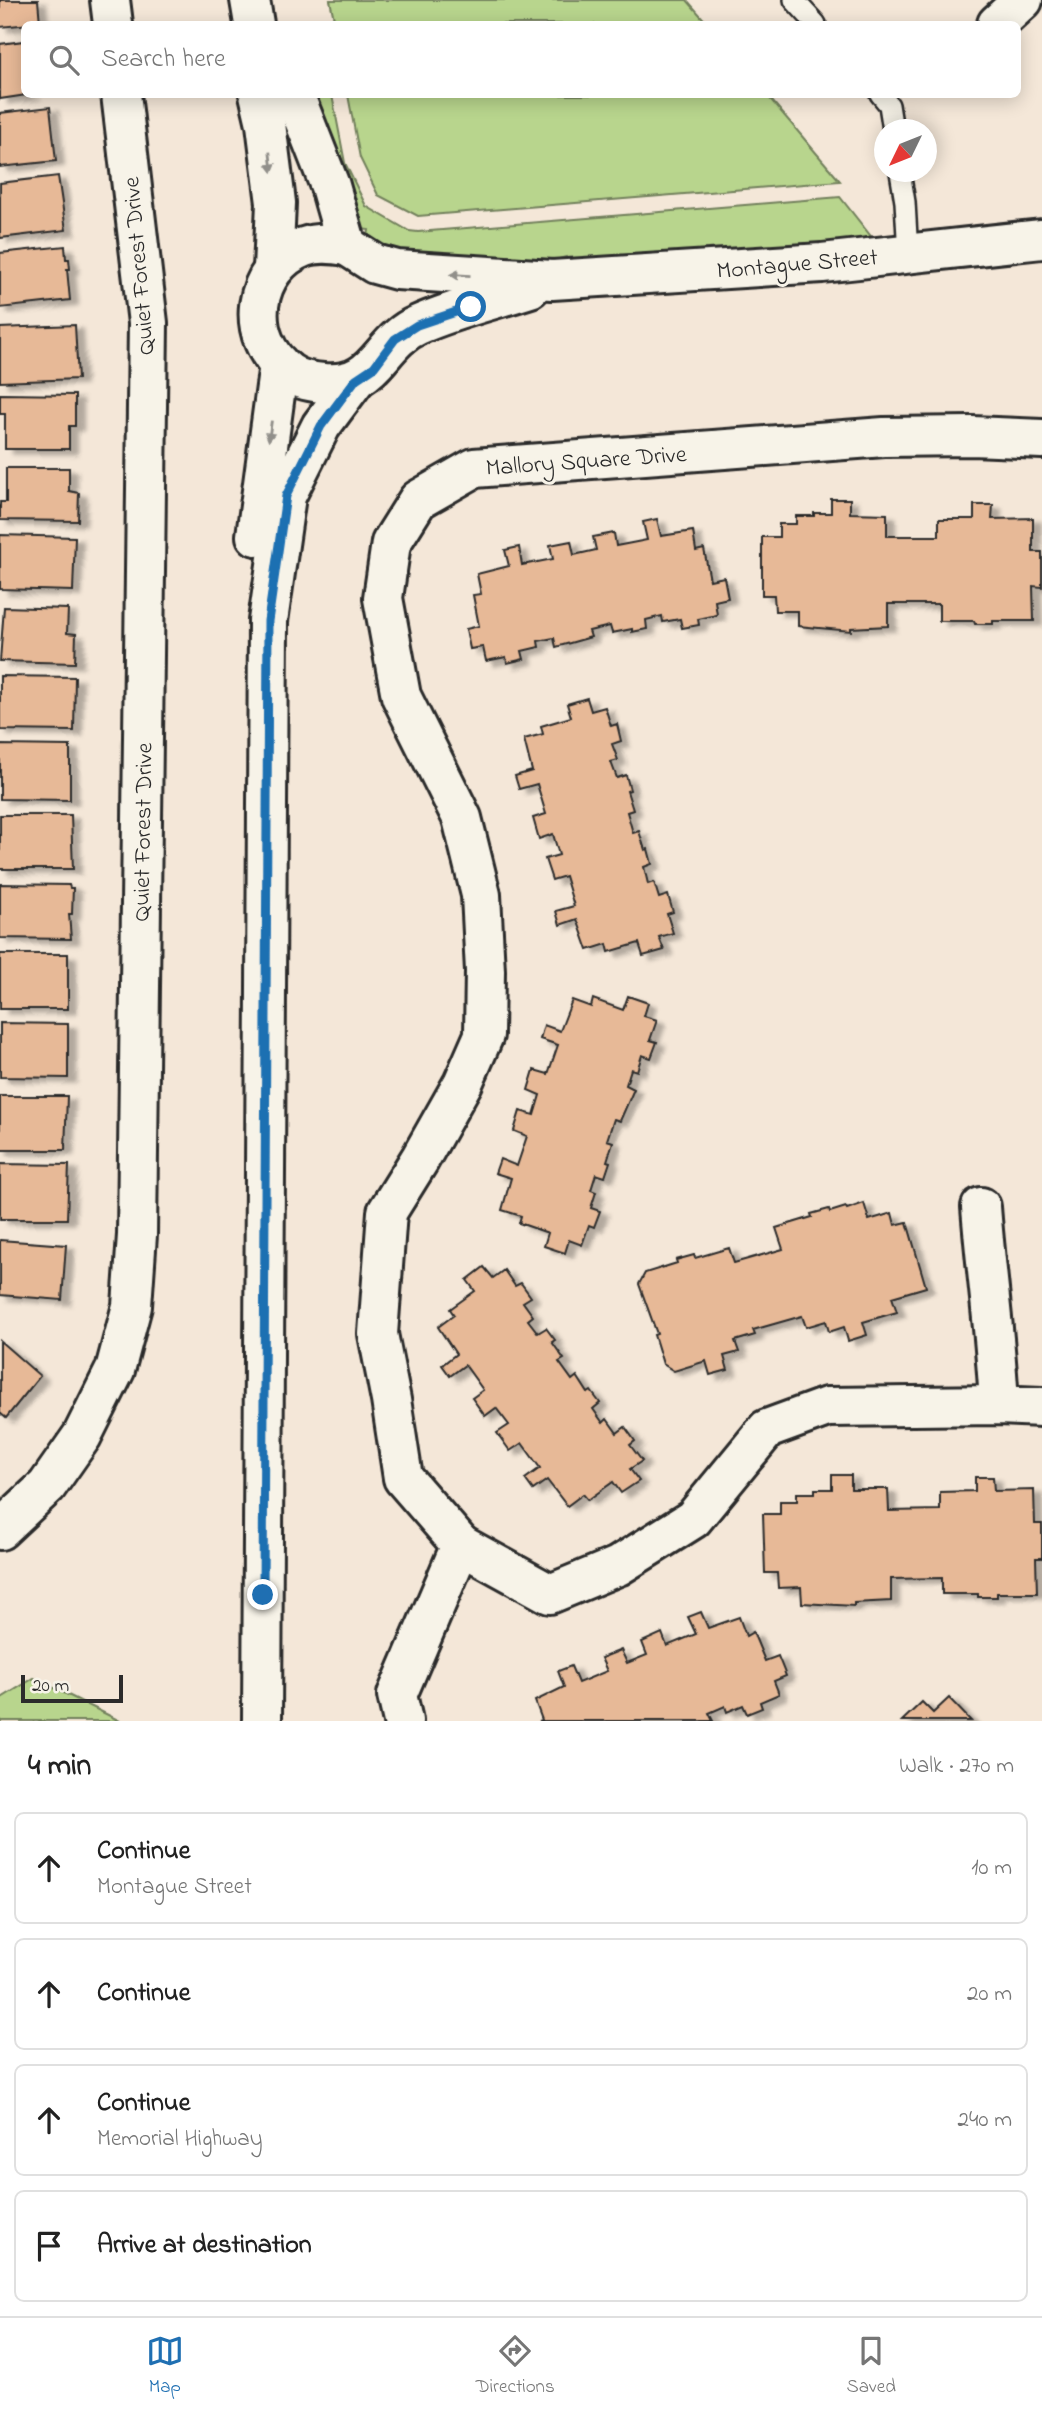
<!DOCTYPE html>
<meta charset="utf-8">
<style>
:root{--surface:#fff;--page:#f2f2f2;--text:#222;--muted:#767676;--line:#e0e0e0;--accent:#1f6fb2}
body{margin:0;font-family:"Indie Flower",sans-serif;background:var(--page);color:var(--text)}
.compass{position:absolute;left:874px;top:119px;width:63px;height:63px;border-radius:50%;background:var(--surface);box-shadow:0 4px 18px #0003;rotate:227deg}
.scale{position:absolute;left:21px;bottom:18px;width:102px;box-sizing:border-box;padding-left:7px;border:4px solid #2b2b2b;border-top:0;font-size:19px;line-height:24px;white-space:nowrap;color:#2b2b2b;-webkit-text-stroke:5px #f7f3e8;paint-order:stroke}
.stop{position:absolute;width:21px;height:21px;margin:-16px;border:5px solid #1f6fb2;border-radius:50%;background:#fff}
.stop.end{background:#1f6fb2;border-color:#fff;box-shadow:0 2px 7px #0008}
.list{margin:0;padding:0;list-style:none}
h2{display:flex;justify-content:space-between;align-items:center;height:91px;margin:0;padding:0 28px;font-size:30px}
h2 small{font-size:23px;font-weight:400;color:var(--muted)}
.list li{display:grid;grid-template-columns:46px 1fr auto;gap:21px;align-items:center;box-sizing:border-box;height:112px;margin:0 14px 14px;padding:0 14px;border:2px solid var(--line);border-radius:10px}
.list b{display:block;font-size:26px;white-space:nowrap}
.list p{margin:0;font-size:23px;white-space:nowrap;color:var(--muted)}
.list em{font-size:23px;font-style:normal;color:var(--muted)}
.icon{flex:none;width:38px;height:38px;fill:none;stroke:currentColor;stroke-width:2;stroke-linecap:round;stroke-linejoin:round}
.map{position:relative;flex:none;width:1042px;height:1721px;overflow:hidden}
.search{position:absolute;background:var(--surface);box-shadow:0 4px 18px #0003;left:21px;right:21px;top:21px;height:77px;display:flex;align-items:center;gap:18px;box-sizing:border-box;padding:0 24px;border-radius:10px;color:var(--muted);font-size:26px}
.sheet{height:595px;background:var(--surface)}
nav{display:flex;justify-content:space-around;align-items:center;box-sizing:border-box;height:98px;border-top:2px solid var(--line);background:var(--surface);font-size:19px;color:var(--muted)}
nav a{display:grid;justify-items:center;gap:4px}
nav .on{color:var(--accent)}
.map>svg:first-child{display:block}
</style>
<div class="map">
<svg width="1042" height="1721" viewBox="0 0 1042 1721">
<defs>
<filter id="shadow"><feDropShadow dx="8" dy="4.5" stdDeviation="2" flood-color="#0004"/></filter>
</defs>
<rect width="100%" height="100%" fill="#f4e7d8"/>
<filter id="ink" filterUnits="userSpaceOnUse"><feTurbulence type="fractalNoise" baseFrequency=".0143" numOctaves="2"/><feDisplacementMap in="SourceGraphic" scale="14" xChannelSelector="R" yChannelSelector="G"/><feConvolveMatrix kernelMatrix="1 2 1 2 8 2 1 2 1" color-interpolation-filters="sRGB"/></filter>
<g filter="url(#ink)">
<!-- green -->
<g fill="#b8d58d" stroke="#72805c" stroke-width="2">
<polygon points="330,0 687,0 708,24 335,24"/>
<polygon points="315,95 332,95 345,163 366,206 409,231 418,232 840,197 873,239 823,244 568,261 566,257 552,261 403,251 384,246 368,237 369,230 362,229 348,178"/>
<polygon points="348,95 767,95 840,181 418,216 378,195 360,158"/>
<polygon points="34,1678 120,1721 0,1721 0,1699"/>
</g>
<!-- building -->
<g fill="#e7b997" stroke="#2b2b2b" stroke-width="2" filter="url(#shadow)">
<polygon points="0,0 38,0 40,23 0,27"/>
<polygon points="24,41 24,94 33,94 0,99 0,44"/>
<polygon points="50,107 56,161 0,167 0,113"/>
<polygon points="58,176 66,230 0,238 0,183"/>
<polygon points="65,246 66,259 69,259 70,269 67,269 70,300 0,308 0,253"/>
<polygon points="75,325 78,379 0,382 0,328"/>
<polygon points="0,394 75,395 75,426 69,426 69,449 5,449 5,414 0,414"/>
<polygon points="6,468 69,468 69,491 79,493 78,521 0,520 0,502 6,502"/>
<polygon points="831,499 850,499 850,513 887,514 887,536 939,536 939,519 974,519 974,505 993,505 992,519 1033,518 1033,552 1042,552 1042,587 1033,586 1034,621 993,621 993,624 975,624 974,621 939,621 939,604 888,604 888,626 851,628 851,631 798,626 798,611 775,611 774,595 762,595 762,537 779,537 779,524 796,524 796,516 814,516 814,513 831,513"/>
<polygon points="657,519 661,536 693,531 696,551 704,549 710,580 724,577 728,598 715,601 717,615 698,619 699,625 682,628 680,619 663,622 662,616 646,620 647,629 632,632 632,629 612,633 610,626 589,631 591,637 556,647 554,638 538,641 539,647 522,651 524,659 507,663 506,657 486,661 483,647 470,649 466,629 479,626 473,595 481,594 477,574 509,566 505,550 519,547 522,565 553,559 550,545 571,541 574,555 596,550 593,537 614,533 616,546 647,540 643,522"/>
<polygon points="0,535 75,537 73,591 0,589"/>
<polygon points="4,607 68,609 67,633 76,634 75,663 0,661"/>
<polygon points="0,676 75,677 74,731 0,730"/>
<polygon points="587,698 591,711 605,707 611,726 617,724 621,741 612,744 618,760 611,762 617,778 626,775 630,790 627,791 633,810 627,812 633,833 639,831 645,850 648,849 652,864 644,867 648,884 654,882 659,898 668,895 673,912 667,914 673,933 659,937 664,950 643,956 639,943 609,952 607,944 588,950 577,919 560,925 556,911 574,906 565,876 552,880 545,859 559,855 553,834 539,839 533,818 546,814 537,784 519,789 515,776 532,771 524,739 543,734 541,726 571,717 567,704"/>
<polygon points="0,745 70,746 70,800 0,799"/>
<polygon points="0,815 71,815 73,869 0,869"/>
<polygon points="0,884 69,885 70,888 73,888 72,914 69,914 71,939 0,938"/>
<rect x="0" y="954" width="68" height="55"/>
<polygon points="628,996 648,1003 644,1016 657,1020 650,1040 657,1042 651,1058 642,1055 637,1071 631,1069 626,1085 634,1089 620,1121 614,1119 607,1140 613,1142 607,1161 610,1162 605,1177 596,1174 591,1190 596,1192 591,1208 600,1211 594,1227 589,1225 582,1245 569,1240 565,1253 544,1246 548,1233 519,1223 521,1216 502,1210 511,1178 495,1173 500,1159 517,1166 527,1136 514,1131 520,1111 534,1115 540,1095 528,1090 534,1070 548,1074 558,1045 540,1039 544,1025 560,1031 572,1000 591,1007 593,999 623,1010"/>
<polygon points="0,1023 68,1024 68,1078 0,1077"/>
<polygon points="0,1096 67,1096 65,1150 0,1150"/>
<polygon points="0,1164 69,1165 67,1219 0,1219"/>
<polygon points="864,1203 869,1220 892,1213 895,1225 907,1222 926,1287 892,1297 897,1312 863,1322 867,1335 848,1341 844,1327 829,1332 826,1321 806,1327 802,1316 753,1330 755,1335 735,1341 739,1352 724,1356 728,1370 710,1375 706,1361 674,1371 663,1364 654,1335 657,1334 639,1284 645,1273 677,1263 676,1260 694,1255 695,1258 729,1248 734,1263 783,1249 776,1228 812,1217 811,1214 829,1209 830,1212 846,1207 847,1209"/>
<polygon points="0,1240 66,1245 62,1300 0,1295"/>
<polygon points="484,1267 493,1278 504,1270 515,1286 521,1283 531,1297 523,1302 533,1316 528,1320 538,1333 546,1328 555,1340 552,1342 564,1359 559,1362 572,1380 577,1376 588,1393 591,1391 600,1403 593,1409 603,1423 607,1419 617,1433 625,1427 635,1441 630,1445 642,1461 630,1469 639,1481 621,1493 613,1482 588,1500 583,1494 567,1506 547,1480 533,1490 525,1479 540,1468 522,1443 510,1451 497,1433 509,1425 496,1408 485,1416 472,1398 483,1390 465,1365 450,1376 442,1365 456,1354 438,1327 454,1315 450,1309 475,1291 467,1280"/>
<polygon points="0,1341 40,1376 6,1418 0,1413"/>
<polygon points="832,1475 851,1475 851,1489 888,1489 889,1511 940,1510 940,1492 975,1491 975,1477 993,1477 994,1491 1034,1490 1035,1524 1042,1524 1042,1558 1036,1558 1037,1593 997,1593 997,1597 978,1597 978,1594 942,1594 942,1578 891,1579 891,1601 854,1603 854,1606 802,1603 801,1587 778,1588 777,1573 765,1573 763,1514 780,1514 780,1501 797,1501 797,1493 815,1493 815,1489 832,1489"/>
<polygon points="701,1612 708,1628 739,1617 746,1636 753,1632 765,1661 778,1656 786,1676 774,1681 779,1694 760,1702 762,1708 747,1714 743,1705 727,1712 725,1706 709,1713 713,1721 539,1721 542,1720 535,1701 564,1687 558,1671 571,1666 578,1683 607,1671 601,1658 621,1650 627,1663 647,1655 642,1642 662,1633 667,1646 696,1634 688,1617"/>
<polygon points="949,1698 971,1721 902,1721 922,1702 933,1713"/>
</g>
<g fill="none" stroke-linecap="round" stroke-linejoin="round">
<defs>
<g id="lane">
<polyline points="794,0 816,24"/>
<polyline points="880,94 889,105 893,130"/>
<polyline points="900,172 905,202 908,254"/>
</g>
<g id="street">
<polyline points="110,0 113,24"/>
<polyline points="997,24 1023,0"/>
<path d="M981,1207C986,1273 996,1338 999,1405"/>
<polyline points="0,1530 47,1486 82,1436 115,1370 132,1306 137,1235 148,323 121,94"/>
<polyline points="461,1545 550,1594 618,1566 693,1519 767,1429 827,1407 999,1405 1042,1407"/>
<polyline points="403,1721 397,1695 461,1545 403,1478 391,1400 378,1334 387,1212 420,1159 463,1083 484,1035 485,971 481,895 462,818 401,696 383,598 391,543 418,500 474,468 884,437 972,436 1042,439"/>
</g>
<g id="secondary">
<polyline points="250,0 254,24"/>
<polyline points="259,94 266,124 276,203 273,269"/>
<polyline points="294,94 330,186 347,246 375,264 397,270 552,280 822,263 1042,239"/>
<path d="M347,246C333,244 318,242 304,247C252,267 242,338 288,372C297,379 311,382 323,383C378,388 378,342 418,325C454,309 493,300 530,288"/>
<polyline points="256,536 279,364"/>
<polyline points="262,1721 268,621 286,496 321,426 356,379"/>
</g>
</defs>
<!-- lane casing -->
<use href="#lane" stroke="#2b2b2b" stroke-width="24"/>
<!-- street casing -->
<use href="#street" stroke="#2b2b2b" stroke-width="44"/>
<!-- secondary casing -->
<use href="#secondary" stroke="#2b2b2b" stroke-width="44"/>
<!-- lane -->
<use href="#lane" stroke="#f7f3e8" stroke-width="19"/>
<!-- street -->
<use href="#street" stroke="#f7f3e8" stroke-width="38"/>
<!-- secondary -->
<use href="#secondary" stroke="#f7f3e8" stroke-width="38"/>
</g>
<!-- one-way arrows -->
<defs><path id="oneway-solid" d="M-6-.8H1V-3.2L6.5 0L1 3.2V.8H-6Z" transform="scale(1.75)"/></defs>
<g fill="#918f8a">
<use href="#oneway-solid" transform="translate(271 162) rotate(83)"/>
<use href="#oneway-solid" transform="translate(460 275) rotate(-177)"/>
<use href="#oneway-solid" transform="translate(270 431) rotate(98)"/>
</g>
</g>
<g fill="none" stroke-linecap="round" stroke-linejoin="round" filter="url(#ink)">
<!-- route -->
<polyline stroke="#1f6fb2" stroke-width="9" points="263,1595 268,621 286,496 321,426 356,379 374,367 395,339 417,325 471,307"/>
</g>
<g text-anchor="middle" stroke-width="6" stroke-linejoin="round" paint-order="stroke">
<!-- street labels -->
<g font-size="24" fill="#2b2b2b" stroke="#f7f3e8">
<text transform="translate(797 263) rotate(-5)" y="8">Montague Street</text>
<text transform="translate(138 266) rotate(-95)" y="8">Quiet Forest Drive</text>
<text transform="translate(586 460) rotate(-4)" y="8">Mallory Square Drive</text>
<text transform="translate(142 832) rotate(-89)" y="8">Quiet Forest Drive</text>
</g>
</g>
</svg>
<svg class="compass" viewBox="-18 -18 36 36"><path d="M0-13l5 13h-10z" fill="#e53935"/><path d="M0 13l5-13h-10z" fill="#767676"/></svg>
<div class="scale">20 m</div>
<div class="stop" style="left:471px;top:307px"></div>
<div class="stop end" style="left:263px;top:1595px"></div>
<div class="search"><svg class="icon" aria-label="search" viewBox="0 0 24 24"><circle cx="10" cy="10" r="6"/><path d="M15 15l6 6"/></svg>Search here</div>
</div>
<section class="sheet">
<h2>4 min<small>Walk · 270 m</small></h2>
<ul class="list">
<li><svg class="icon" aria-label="ahead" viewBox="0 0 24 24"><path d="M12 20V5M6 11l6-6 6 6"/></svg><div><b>Continue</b><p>Montague Street</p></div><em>10 m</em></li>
<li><svg class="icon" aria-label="ahead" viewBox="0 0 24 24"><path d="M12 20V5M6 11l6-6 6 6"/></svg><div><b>Continue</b></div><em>20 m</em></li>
<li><svg class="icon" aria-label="ahead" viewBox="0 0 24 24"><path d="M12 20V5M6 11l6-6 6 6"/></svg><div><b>Continue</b><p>Memorial Highway</p></div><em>240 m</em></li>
<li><svg class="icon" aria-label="arrive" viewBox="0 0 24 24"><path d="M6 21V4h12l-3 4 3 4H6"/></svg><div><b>Arrive at destination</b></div></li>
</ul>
</section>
<nav>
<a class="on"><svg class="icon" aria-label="map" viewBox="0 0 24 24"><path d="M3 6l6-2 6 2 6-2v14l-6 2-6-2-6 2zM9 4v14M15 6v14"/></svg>Map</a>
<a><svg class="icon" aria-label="directions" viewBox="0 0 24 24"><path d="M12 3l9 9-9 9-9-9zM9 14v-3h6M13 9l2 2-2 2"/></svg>Directions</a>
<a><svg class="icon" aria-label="saved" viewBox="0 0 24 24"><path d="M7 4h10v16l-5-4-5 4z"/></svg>Saved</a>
</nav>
